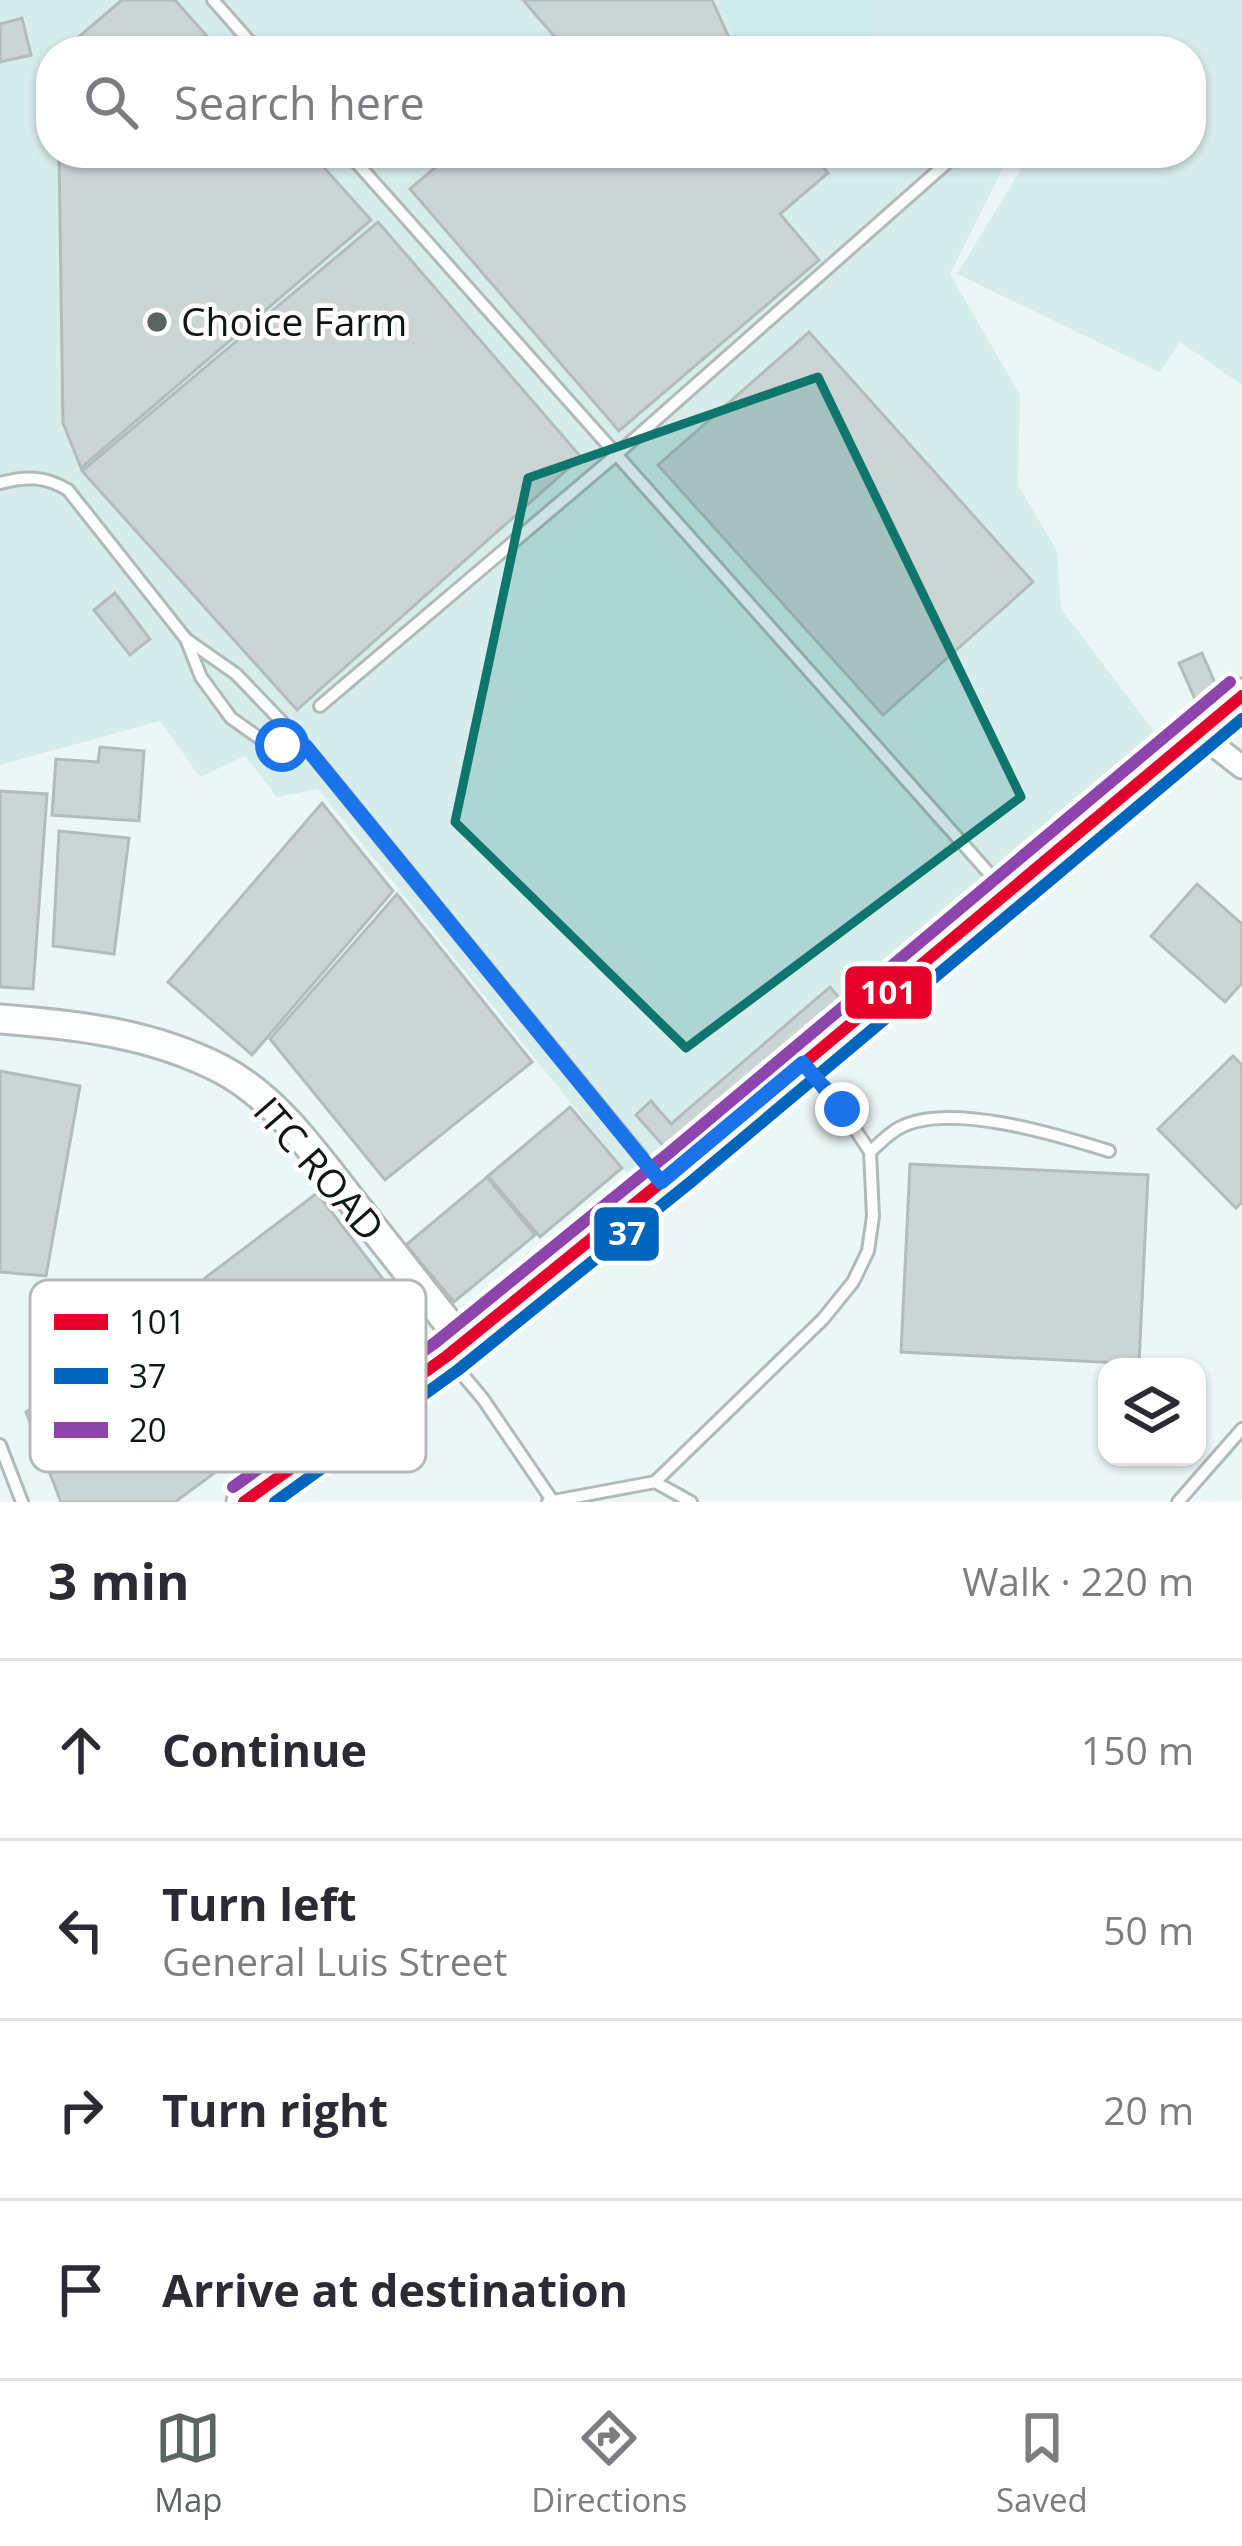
<!DOCTYPE html>
<meta charset="utf-8">
<style>
:root{--surface:#fff;--page:#f7f7f7;--text:#2b2b33;--muted:#7c7c81;--line:#e1e1e2;--accent:#5b6564}
body{margin:0;font-family:"Open Sans",sans-serif;background:var(--page);color:var(--text)}
.controls{position:absolute;right:36px;bottom:36px;display:grid;overflow:hidden;border-radius:24px;box-shadow:0 3px 9px #0004}
.controls button{width:108px;height:108px;display:grid;place-items:center;padding:0;border:0;border-bottom:3px solid var(--line);background:var(--surface);color:var(--text);font:60px sans-serif}
.stop{position:absolute;width:36px;height:36px;margin:-27px;border:9px solid #1a73e8;border-radius:50%;background:#fff}
.stop.end{background:#1a73e8;border-color:#fff;box-shadow:0 3px 12px #0008}
.list{margin:0;padding:0;list-style:none}
h2{display:flex;justify-content:space-between;align-items:center;height:156px;margin:0;padding:0 48px;font-size:51px}
h2 small{font-size:39px;font-weight:400;color:var(--muted)}
.list li{display:grid;grid-template-columns:78px 1fr auto;gap:36px;align-items:center;box-sizing:border-box;height:180px;padding:0 48px;border-top:3px solid var(--line)}
.list b{display:block;font-size:45px;white-space:nowrap}
.list p{margin:0;font-size:39px;white-space:nowrap;color:var(--muted)}
.list em{font-size:39px;font-style:normal;color:var(--muted)}
.icon{flex:none;width:66px;height:66px;fill:none;stroke:currentColor;stroke-width:2;stroke-linecap:round;stroke-linejoin:round}
.map{position:relative;flex:none;width:1242px;height:1502px;overflow:hidden}
.search{position:absolute;background:var(--surface);box-shadow:0 3px 9px #0004;left:36px;right:36px;top:36px;height:132px;display:flex;align-items:center;gap:30px;box-sizing:border-box;padding:0 42px;border-radius:48px;color:var(--muted);font-size:45px}
.sheet{height:876px;background:var(--surface)}
nav{display:flex;justify-content:space-around;align-items:center;box-sizing:border-box;height:168px;border-top:3px solid var(--line);background:var(--surface);font-size:33px;color:var(--muted)}
nav a{display:grid;justify-items:center;gap:6px}
nav .on{color:var(--accent)}
.map>svg:first-child{display:block}
</style>
<div class="map">
<svg width="1242" height="1502" viewBox="0 0 1242 1502">
<rect width="100%" height="100%" fill="#ebf7f6"/>
<!-- built -->
<g fill="#d7edeb">
<polygon points="0,0 719,0 742,51 51,51 51,153 993,153 1007,160 950,274 1020,395 1018,485 1057,551 1061,609 1154,731 974,890 665,1157 633,1180 318,789 277,797 245,756 200,777 160,721 0,765"/>
<polygon points="873,0 1242,0 1242,385 1180,342 1160,372 957,274 1029,156 1025,153 1191,153 1191,51 874,51"/>
</g>
<!-- green -->
<polygon fill="#ccedea" points="719,0 873,0 874,51 742,51"/>
<!-- building -->
<g fill="#cbd5d4" stroke="#b2bcbb" stroke-width="3">
<polygon points="122,0 175,0 220,51 62,51"/>
<polygon points="523,0 712,0 735,51 567,51"/>
<polygon points="22,18 31,55 0,62 0,24"/>
<polygon points="59,153 311,153 371,220 81,468 63,423"/>
<polygon points="452,153 812,153 828,173 780,214 819,260 619,431 410,189"/>
<polygon points="378,222 581,457 297,710 82,471"/>
<polygon points="809,332 1033,582 883,715 658,465"/>
<polygon points="115,593 150,639 130,655 94,610"/>
<polygon points="1202,653 1218,690 1195,699 1179,663"/>
<polygon points="100,747 144,751 139,821 52,815 56,759 98,762"/>
<polygon points="0,791 47,794 33,989 0,987"/>
<polygon points="322,803 393,891 252,1055 168,982"/>
<polygon points="59,831 129,838 114,954 53,946"/>
<polygon points="1197,884 1242,924 1242,983 1225,1002 1151,936"/>
<polygon points="397,894 532,1062 385,1180 270,1039"/>
<polygon points="830,987 841,1000 667,1150 636,1115 651,1101 671,1124"/>
<polygon points="1233,1056 1242,1065 1242,1202 1236,1208 1158,1129"/>
<polygon points="0,1071 80,1086 46,1276 0,1272"/>
<polygon points="570,1107 622,1168 540,1237 488,1176"/>
<polygon points="910,1164 1148,1175 1139,1364 901,1352"/>
<polygon points="487,1177 535,1235 454,1302 406,1245"/>
<polygon points="317,1193 420,1327 280,1434 176,1300"/>
<polygon points="175,1301 274,1429 175,1502 61,1502 26,1412"/>
</g>
<g fill="none" stroke-linecap="round" stroke-linejoin="round">
<defs>
<g id="service">
<polyline points="213,0 258,51"/>
<polyline points="348,153 1004,890"/>
<path d="M0,483C26,476 45,476 68,490L186,639L201,677L231,718L262,740L303,747"/>
<polyline points="186,639 236,674 306,747 657,1176"/>
<polyline points="320,706 616,455 958,153"/>
<path d="M806,1065L842,1109L870,1152C879,1144 888,1134 899,1128C948,1101 1058,1135 1109,1151"/>
<polyline points="452,1362 483,1399 552,1500"/>
<polyline points="0,1445 22,1502"/>
<polyline points="655,1482 823,1319 853,1282 868,1251 873,1216 870,1152"/>
<polyline points="548,1502 655,1482 691,1502"/>
<polyline points="1178,1502 1242,1429"/>
</g>
<polyline id="minor" points="1197,732 1242,767"/>
<path id="tertiary" d="M0,1019C77,1025 151,1033 221,1069C278,1099 317,1157 355,1205C391,1251 427,1296 463,1342"/>
<polyline id="primary" points="244,1502 447,1356 680,1167 1242,696"/>
</defs>
<!-- service casing -->
<use href="#service" stroke="#b1bab9" stroke-width="16"/>
<!-- minor casing -->
<use href="#minor" stroke="#b1bab9" stroke-width="27"/>
<!-- tertiary casing -->
<use href="#tertiary" stroke="#b1bab9" stroke-width="33"/>
<!-- primary casing -->
<use href="#primary" stroke="#b1bab9" stroke-width="39"/>
<!-- service -->
<use href="#service" stroke="#fcfefe" stroke-width="10"/>
<!-- minor -->
<use href="#minor" stroke="#fcfefe" stroke-width="21"/>
<!-- tertiary -->
<use href="#tertiary" stroke="#fcfefe" stroke-width="27"/>
<!-- primary -->
<use href="#primary" stroke="#fcfefe" stroke-width="33"/>
<defs>
<polyline id="bus-1" points="244,1502 447,1356 680,1167 1242,696"/>
<polyline id="bus-2" points="275,1502 458,1370 692,1181 1242,719"/>
<polyline id="bus-3" points="233,1487 436,1342 669,1153 1230,682"/>
</defs>
<!-- bus-1 casing -->
<use href="#bus-1" stroke="#fff" stroke-width="21"/>
<!-- bus-2 casing -->
<use href="#bus-2" stroke="#fff" stroke-width="21"/>
<!-- bus-3 casing -->
<use href="#bus-3" stroke="#fff" stroke-width="21"/>
<!-- bus-1 -->
<use href="#bus-1" stroke="#e4002b" stroke-width="12"/>
<!-- bus-2 -->
<use href="#bus-2" stroke="#0065bd" stroke-width="12"/>
<!-- bus-3 -->
<use href="#bus-3" stroke="#8e44ad" stroke-width="12"/>
</g>
<g fill="none" stroke-linecap="round" stroke-linejoin="round">
<!-- route -->
<polyline stroke="#1a73e8" stroke-width="15" points="282,745 306,747 661,1182 803,1063 842,1109"/>
</g>
<!-- marked area -->
<path fill="#0f766e" fill-opacity="0.2" stroke="#0f766e" stroke-width="9" stroke-linejoin="round" d="M818,377L1021,797L686,1048L455,822L528,478Z"/>
<!-- markers -->
<circle fill="#5b6564" stroke="#fff" stroke-width="4.5" cx="157" cy="322" r="12"/>
<g text-anchor="middle" stroke-width="9" stroke-linejoin="round" paint-order="stroke">
<!-- poi labels -->
<g font-size="39" fill="#0d1615" stroke="#fff" text-anchor="start">
<text x="181" y="336">Choice Farm</text>
</g>
<!-- street labels -->
<g font-size="39" fill="#0d1615" stroke="#fff">
<text transform="translate(319 1169) rotate(49)" y="14">ITC ROAD</text>
</g>
</g>
<!-- legend -->
<rect x="30" y="1280" width="396" height="192" rx="18" fill="#fff" stroke="#b6b9b9" stroke-width="3"/>
<rect x="54" y="1314" width="54" height="16" fill="#e4002b"/>
<rect x="54" y="1368" width="54" height="16" fill="#0065bd"/>
<rect x="54" y="1422" width="54" height="16" fill="#8e44ad"/>
<g font-size="33" fill="#0d1615">
<text x="129" y="1334">101</text>
<text x="129" y="1388">37</text>
<text x="129" y="1442">20</text>
</g>
<g stroke="#fff" stroke-width="4.5">
<rect x="843" y="964" width="91" height="57" rx="12" fill="#e4002b"/>
<rect x="592" y="1205" width="69" height="58" rx="12" fill="#0065bd"/>
</g>
<g font-size="33" text-anchor="middle" font-weight="bold" fill="#fff">
<text x="888" y="1004">101</text>
<text x="627" y="1245">37</text>
</g>
</svg>
<div class="controls">
<button><svg class="icon" aria-label="layers" viewBox="0 0 24 24"><path d="M12 4l9 5-9 5-9-5zM3 14l9 5 9-5"/></svg></button>
</div>
<div class="stop" style="left:282px;top:745px"></div>
<div class="stop end" style="left:842px;top:1109px"></div>
<div class="search"><svg class="icon" aria-label="search" viewBox="0 0 24 24"><circle cx="10" cy="10" r="6"/><path d="M15 15l6 6"/></svg>Search here</div>
</div>
<section class="sheet">
<h2>3 min<small>Walk · 220 m</small></h2>
<ul class="list">
<li><svg class="icon" aria-label="ahead" viewBox="0 0 24 24"><path d="M12 20V5M6 11l6-6 6 6"/></svg><div><b>Continue</b></div><em>150 m</em></li>
<li><svg class="icon" aria-label="left" viewBox="0 0 24 24"><path d="M17 20v-9H6M10 6l-5 5 5 5"/></svg><div><b>Turn left</b><p>General Luis Street</p></div><em>50 m</em></li>
<li><svg class="icon" aria-label="right" viewBox="0 0 24 24"><path d="M7 20v-9h11M14 6l5 5-5 5"/></svg><div><b>Turn right</b></div><em>20 m</em></li>
<li><svg class="icon" aria-label="arrive" viewBox="0 0 24 24"><path d="M6 21V4h12l-3 4 3 4H6"/></svg><div><b>Arrive at destination</b></div></li>
</ul>
</section>
<nav>
<a class="on"><svg class="icon" aria-label="map" viewBox="0 0 24 24"><path d="M3 6l6-2 6 2 6-2v14l-6 2-6-2-6 2zM9 4v14M15 6v14"/></svg>Map</a>
<a><svg class="icon" aria-label="directions" viewBox="0 0 24 24"><path d="M12 3l9 9-9 9-9-9zM9 14v-3h6M13 9l2 2-2 2"/></svg>Directions</a>
<a><svg class="icon" aria-label="saved" viewBox="0 0 24 24"><path d="M7 4h10v16l-5-4-5 4z"/></svg>Saved</a>
</nav>
